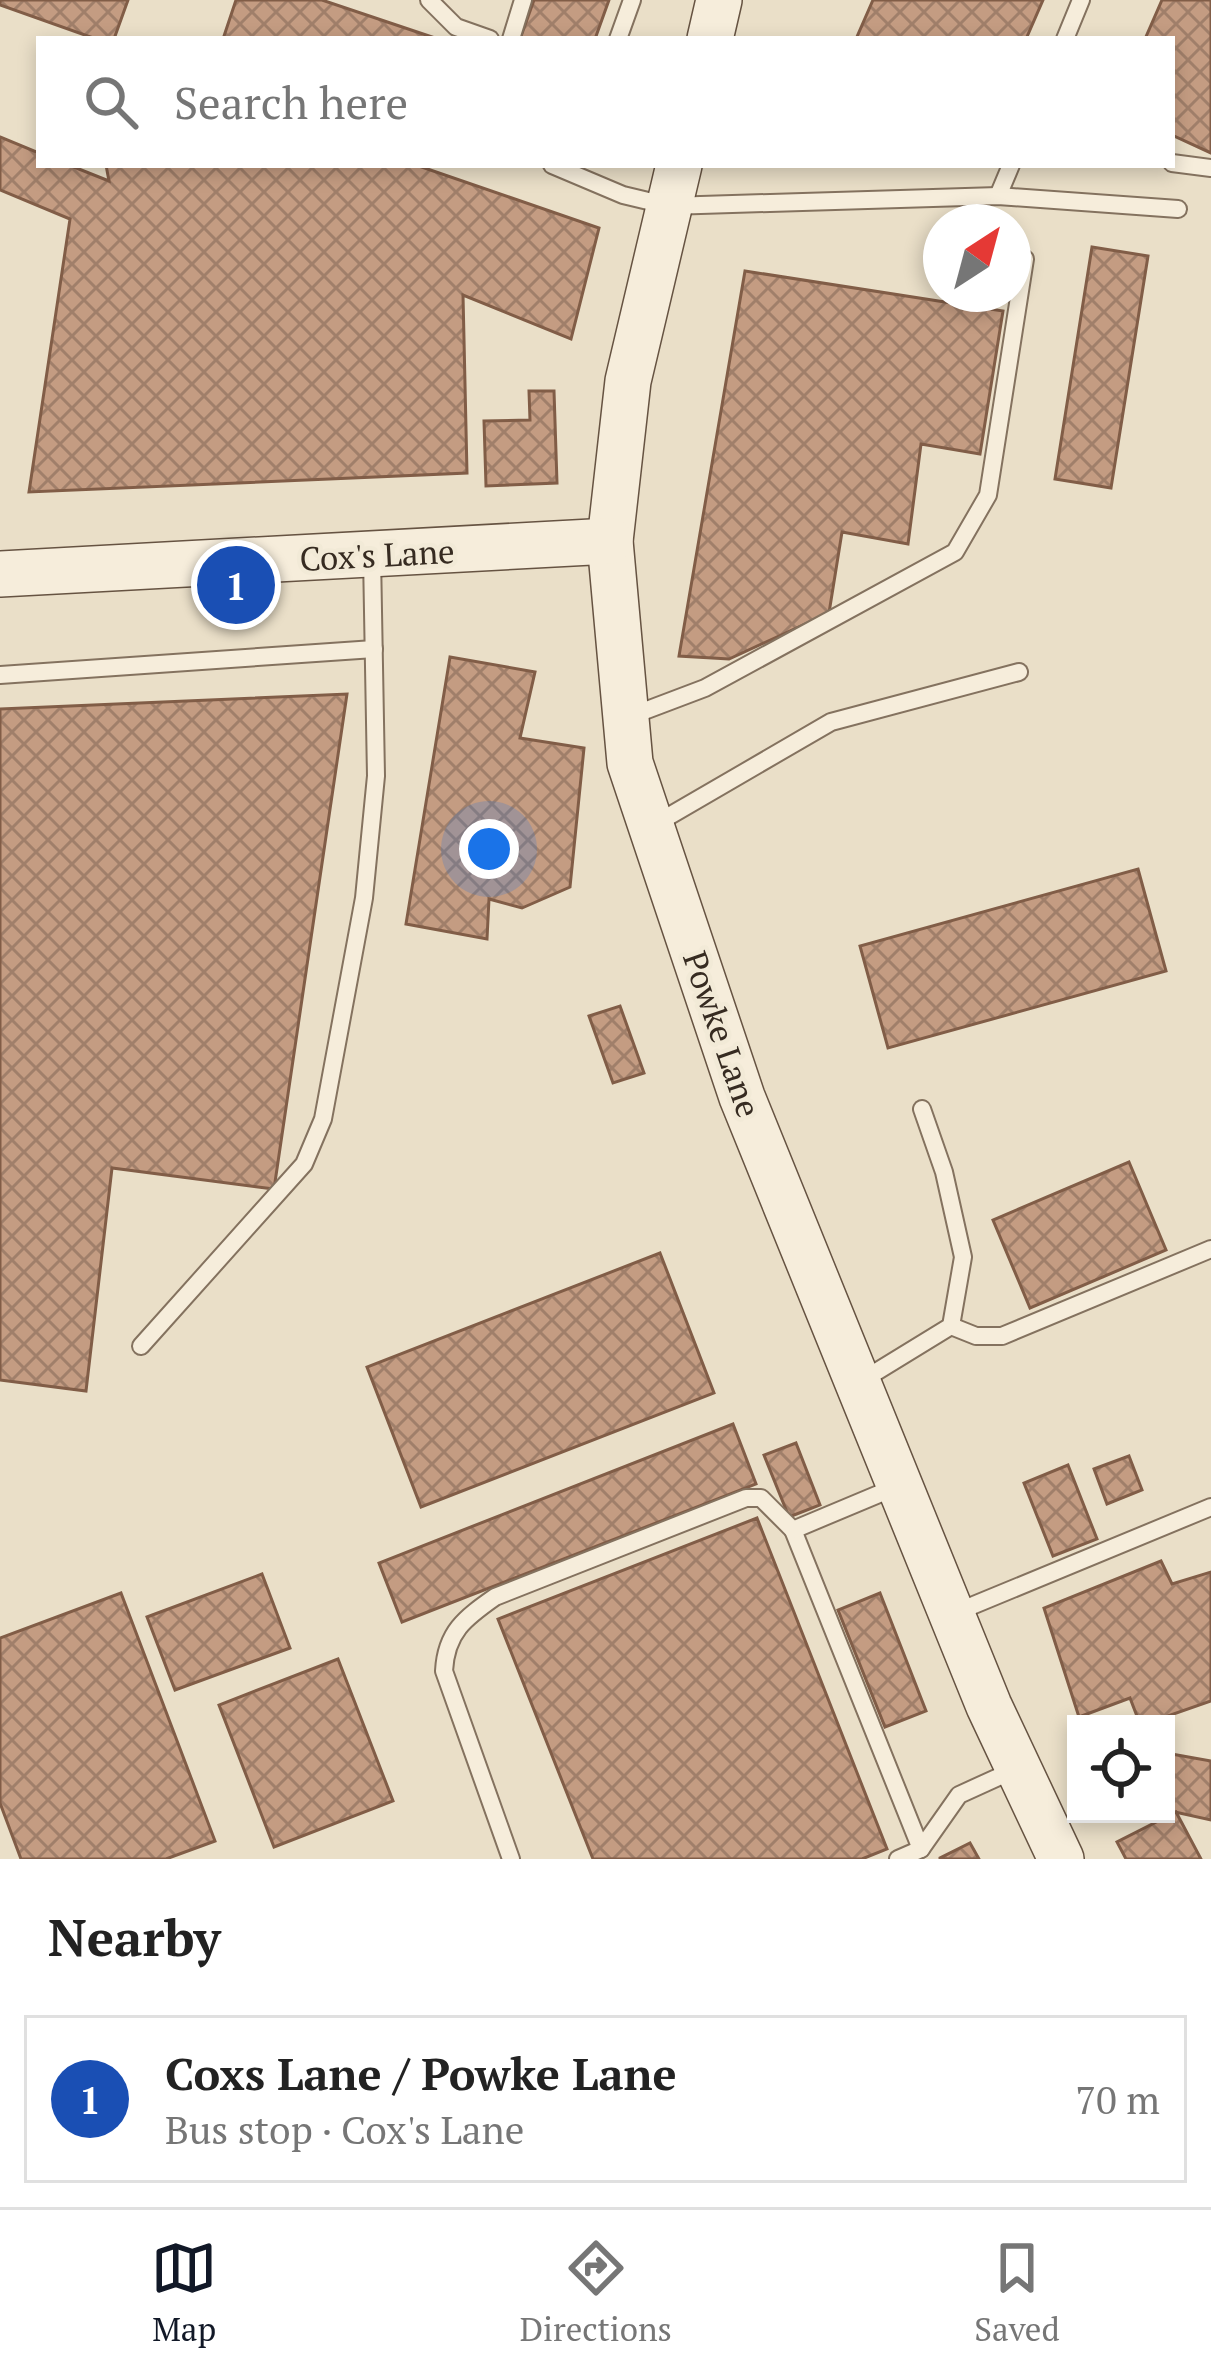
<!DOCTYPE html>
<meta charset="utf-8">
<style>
:root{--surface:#fff;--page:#f2f2f2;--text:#222;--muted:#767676;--line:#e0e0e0;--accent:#111827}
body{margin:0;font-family:"PT Serif",serif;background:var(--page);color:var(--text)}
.controls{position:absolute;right:36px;bottom:36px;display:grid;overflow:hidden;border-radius:0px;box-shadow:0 6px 18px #0003}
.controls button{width:108px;height:108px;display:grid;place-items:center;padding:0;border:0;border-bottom:3px solid var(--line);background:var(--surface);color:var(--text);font:60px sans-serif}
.compass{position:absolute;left:923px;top:204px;width:108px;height:108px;border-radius:50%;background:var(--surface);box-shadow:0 6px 18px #0003;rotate:36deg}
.you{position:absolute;left:489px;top:849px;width:42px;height:42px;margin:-30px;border:9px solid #fff;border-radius:50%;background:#1a73e8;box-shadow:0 0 0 18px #1a73e833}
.badge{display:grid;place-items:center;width:78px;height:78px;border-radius:50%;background:var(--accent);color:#fff;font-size:39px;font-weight:700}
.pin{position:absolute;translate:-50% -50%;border:6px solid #fff;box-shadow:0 3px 12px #0006}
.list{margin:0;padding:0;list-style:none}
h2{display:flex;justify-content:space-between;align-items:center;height:156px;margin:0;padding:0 48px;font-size:51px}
h2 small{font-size:39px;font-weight:400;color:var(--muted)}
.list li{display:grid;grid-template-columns:78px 1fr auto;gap:36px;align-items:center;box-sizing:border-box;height:168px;margin:0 24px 24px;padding:0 24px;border:3px solid var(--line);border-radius:0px}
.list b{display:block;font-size:45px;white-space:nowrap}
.list p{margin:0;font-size:39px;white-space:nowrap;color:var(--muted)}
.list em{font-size:39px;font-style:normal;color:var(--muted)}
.icon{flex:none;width:66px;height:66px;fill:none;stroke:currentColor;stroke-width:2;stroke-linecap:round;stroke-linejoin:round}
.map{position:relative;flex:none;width:1211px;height:1859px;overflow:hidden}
.search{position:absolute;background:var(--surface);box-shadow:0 6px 18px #0003;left:36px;right:36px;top:36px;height:132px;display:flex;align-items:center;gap:30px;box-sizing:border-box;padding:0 42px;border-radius:0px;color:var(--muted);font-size:45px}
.sheet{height:348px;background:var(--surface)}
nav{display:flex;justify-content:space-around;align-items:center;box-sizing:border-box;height:168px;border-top:3px solid var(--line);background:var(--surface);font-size:33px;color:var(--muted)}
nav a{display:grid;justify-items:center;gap:6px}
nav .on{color:var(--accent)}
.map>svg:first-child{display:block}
</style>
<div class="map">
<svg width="1211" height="1859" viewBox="0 0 1211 1859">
<defs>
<pattern id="building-cross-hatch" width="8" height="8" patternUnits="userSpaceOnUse" patternTransform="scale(3)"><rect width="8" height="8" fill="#c49c82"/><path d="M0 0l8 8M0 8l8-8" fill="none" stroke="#a07f6a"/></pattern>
</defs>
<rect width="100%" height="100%" fill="#eadfc8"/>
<!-- building -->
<g fill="url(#building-cross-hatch)" stroke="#815d47" stroke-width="3">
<polygon points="0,0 128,0 114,39 96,39 0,5"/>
<polygon points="236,0 322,0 438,39 223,39"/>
<polygon points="534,0 609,0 595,39 520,39"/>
<polygon points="873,0 1043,0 1026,39 856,39"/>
<polygon points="1162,0 1211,0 1211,153 1172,135 1172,39 1145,39"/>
<polygon points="0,137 39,153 39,165 69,165 109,181 106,165 416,165 599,228 571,339 463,295 467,473 29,492 70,219 0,190"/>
<polygon points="1092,247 1148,256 1111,488 1055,479"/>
<polygon points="745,271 1003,311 980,454 921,444 908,544 842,532 829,613 729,659 679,656"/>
<polygon points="529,391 554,391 557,483 486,486 484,421 530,420"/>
<polygon points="450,657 535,672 520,738 584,748 570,887 522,908 489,899 487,939 406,924"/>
<polygon points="347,694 274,1189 112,1168 86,1391 0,1380 0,709"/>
<polygon points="1138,869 1166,971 888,1048 860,946"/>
<polygon points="620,1006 644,1073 613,1083 589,1016"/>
<polygon points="1129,1162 1166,1250 1030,1308 993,1220"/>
<polygon points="660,1253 714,1393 421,1507 367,1367"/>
<polygon points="733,1424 756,1484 402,1622 379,1563"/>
<polygon points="796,1443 820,1505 789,1517 764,1455"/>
<polygon points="1129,1456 1142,1490 1107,1504 1094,1469"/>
<polygon points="1068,1465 1097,1539 1053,1556 1024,1483"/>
<polygon points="757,1518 887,1849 862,1859 593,1859 498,1619"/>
<polygon points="1161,1561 1172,1584 1211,1572 1211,1701 1145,1724 1140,1724 1130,1698 1079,1717 1044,1608"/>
<polygon points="262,1574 290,1648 175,1690 147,1617"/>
<polygon points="121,1593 215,1841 166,1859 21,1859 0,1803 0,1638"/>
<polygon points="880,1593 926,1711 885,1727 838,1610"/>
<polygon points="338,1659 393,1801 274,1847 219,1705"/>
<polygon points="1166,1753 1211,1761 1211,1820 1166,1810"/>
<polygon points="1176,1812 1201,1859 1126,1859 1117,1842"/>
<polygon points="970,1843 979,1859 940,1859 940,1858"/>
</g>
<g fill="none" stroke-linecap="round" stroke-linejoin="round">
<defs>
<g id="lane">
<polyline points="429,0 456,27 490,39"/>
<polyline points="511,39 523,0"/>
<polyline points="618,39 632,0"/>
<polyline points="1065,39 1081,0"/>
<polyline points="1172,163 1211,168"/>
<polyline points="552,165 623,195 669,206 998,196 1178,209"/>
<polyline points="998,196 1011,165"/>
<polyline points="0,675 374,649"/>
<polyline points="631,716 705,688 955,552 988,495 1025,259"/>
<polyline points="652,826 831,722 1019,672"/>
<polyline points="951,1326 976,1336 1002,1336 1211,1249"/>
<polyline points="141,1346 304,1164 323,1119 364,898 376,776 372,556"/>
<polyline points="858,1383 951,1326 963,1257 944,1172 922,1109"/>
<polyline points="793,1530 921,1849"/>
<polyline points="952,1614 1211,1507"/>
<path d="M511,1859L444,1671C446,1632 465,1618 495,1597L746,1498H761L793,1530L898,1486"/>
<polyline points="898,1859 921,1849 959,1795 1016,1769"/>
</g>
<g id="secondary">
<polyline points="710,39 719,0"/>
<polyline points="679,165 628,381 610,541 630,763 742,1097 989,1706 1061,1859"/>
<polyline points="0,574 610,541"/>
</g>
</defs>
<!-- lane casing -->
<use href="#lane" stroke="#84725f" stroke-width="20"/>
<!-- secondary casing -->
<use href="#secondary" stroke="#665342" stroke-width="48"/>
<!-- lane -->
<use href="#lane" stroke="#f6eddb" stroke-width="16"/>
<!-- secondary -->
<use href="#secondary" stroke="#f6eddb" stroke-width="45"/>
</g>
<g text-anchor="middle" stroke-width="9" stroke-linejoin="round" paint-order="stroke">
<!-- street labels -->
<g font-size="33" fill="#362b21" stroke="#f2ead7">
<text transform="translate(377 555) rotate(-3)" y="12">Cox's Lane</text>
<text transform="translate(722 1034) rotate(71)" y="12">Powke Lane</text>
</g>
</g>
</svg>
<div class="controls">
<button><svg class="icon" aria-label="locate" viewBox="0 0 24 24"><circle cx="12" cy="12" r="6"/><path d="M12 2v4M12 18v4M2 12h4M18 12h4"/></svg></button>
</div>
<svg class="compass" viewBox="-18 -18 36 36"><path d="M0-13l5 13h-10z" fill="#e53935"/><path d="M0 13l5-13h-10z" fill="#767676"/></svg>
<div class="you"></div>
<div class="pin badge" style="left:236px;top:585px;background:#1a4fb4">1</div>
<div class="search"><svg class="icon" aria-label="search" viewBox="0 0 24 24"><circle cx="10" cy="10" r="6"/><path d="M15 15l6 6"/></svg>Search here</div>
</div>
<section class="sheet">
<h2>Nearby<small></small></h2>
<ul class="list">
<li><span class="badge" style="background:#1a4fb4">1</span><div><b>Coxs Lane / Powke Lane</b><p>Bus stop · Cox's Lane</p></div><em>70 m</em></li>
</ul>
</section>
<nav>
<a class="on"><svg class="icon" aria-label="map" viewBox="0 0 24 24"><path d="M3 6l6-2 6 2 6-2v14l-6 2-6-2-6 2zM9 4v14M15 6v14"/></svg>Map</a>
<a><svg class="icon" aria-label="directions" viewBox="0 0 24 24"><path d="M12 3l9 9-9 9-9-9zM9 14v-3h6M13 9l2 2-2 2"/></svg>Directions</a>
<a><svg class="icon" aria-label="saved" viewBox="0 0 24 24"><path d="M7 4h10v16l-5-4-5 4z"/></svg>Saved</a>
</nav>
